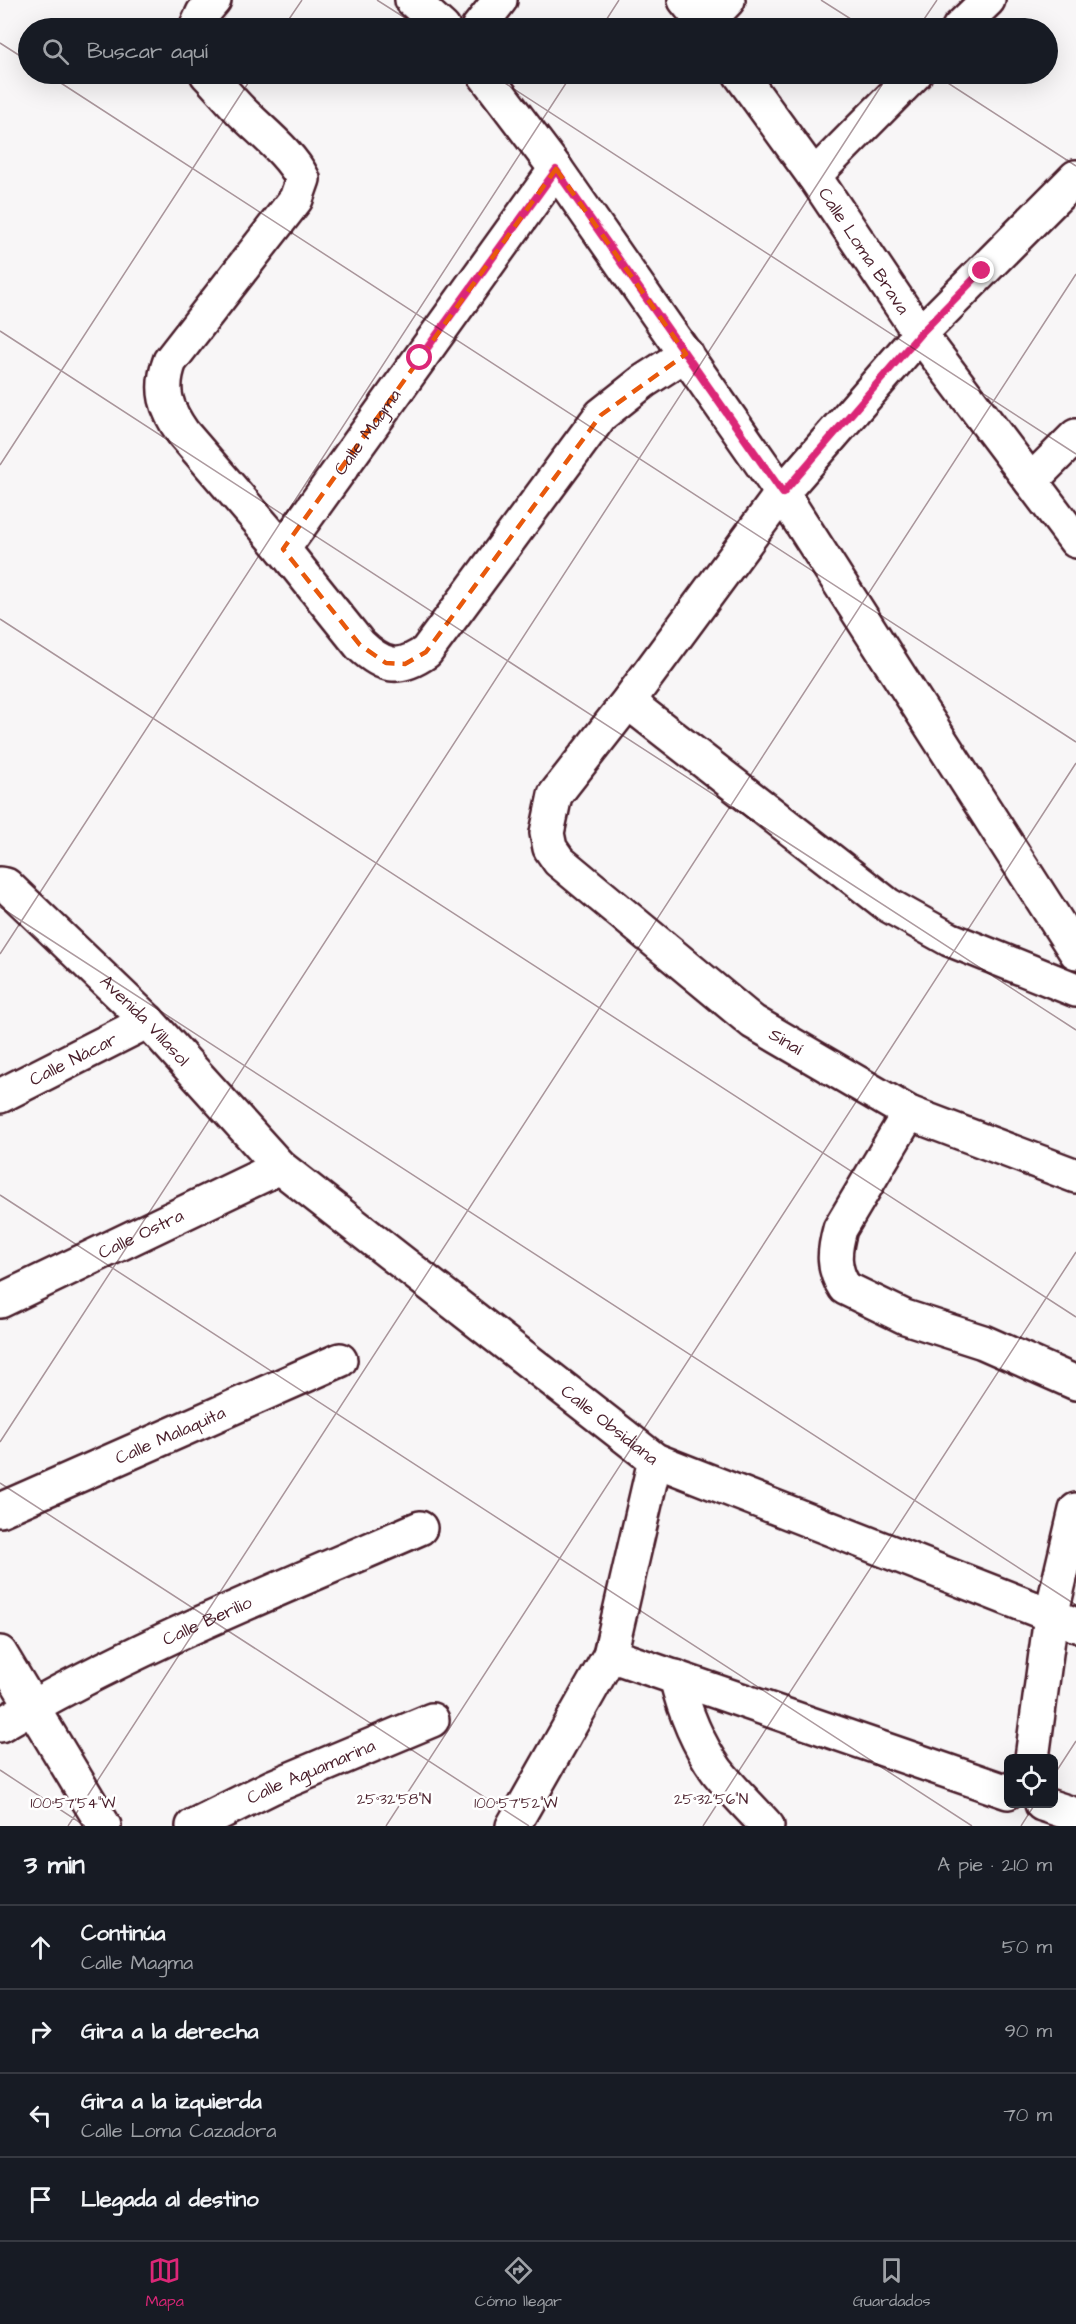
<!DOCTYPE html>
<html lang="es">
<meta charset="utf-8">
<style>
:root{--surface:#171b24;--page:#242831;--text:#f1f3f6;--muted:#9ea1a6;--line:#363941;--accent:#db2777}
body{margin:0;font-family:"Architects Daughter",sans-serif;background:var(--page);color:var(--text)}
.controls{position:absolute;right:18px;bottom:18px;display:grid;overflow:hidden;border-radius:9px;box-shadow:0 6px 24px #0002}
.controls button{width:54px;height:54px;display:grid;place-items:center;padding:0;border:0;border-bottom:2px solid var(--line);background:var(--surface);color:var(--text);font:30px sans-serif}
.stop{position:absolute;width:18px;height:18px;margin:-14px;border:4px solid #db2777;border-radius:50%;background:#fff}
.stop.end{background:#db2777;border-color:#fff;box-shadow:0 2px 6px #0008}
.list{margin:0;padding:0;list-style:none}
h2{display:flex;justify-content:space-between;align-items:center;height:78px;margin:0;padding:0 24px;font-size:26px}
h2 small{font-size:20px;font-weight:400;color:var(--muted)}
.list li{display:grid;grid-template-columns:39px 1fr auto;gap:18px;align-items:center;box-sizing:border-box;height:84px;padding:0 24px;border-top:2px solid var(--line)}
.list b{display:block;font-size:22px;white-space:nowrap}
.list p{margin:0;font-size:20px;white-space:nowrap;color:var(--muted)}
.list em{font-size:20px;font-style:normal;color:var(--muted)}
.icon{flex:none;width:33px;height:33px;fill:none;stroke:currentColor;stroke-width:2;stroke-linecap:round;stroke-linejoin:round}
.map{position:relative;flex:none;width:1076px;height:1826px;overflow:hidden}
.search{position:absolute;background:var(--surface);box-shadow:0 6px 24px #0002;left:18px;right:18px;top:18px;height:66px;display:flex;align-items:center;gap:15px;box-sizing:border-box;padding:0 21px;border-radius:33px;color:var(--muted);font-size:22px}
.sheet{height:414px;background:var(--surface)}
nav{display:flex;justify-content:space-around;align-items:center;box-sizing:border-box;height:84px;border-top:2px solid var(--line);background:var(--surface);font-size:16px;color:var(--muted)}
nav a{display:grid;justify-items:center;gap:3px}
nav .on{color:var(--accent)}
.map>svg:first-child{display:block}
</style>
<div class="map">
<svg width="1076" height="1826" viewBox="0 0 1076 1826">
<rect width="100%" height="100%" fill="#f8f6f7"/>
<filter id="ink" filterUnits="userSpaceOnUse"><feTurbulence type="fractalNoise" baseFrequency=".0167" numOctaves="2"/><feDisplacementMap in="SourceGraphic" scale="12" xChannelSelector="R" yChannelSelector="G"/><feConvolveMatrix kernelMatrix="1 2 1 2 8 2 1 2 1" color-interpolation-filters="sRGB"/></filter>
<g filter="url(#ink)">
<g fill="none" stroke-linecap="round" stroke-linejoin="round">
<defs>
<g id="street">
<polyline points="412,0 443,28"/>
<polyline points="685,0 708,28"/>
<polyline points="705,24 728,0"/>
<polyline points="196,28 203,13 214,0"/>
<polyline points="478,28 500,0"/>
<polyline points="959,28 988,0"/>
<path d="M207,74C219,86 230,100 242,112C263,133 290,153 303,179L296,199L170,361C159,390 166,409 183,433L283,549L360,645C383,667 399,671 426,652L601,415L644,381L686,354"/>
<polyline points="484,74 556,169 782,493 920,334 1076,177"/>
<path id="s1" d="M740,74L814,176L920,334L1076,541"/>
<polyline points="814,176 915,74"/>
<polyline points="1031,481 1076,436"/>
<path id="s2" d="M283,549L556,169"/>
<path id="s3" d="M630,699L555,795L547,833L550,848L559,861L753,1022L909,1113L1076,1176"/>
<path id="s4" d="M0,884L6,885L148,1021L280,1167L655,1460L1076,1625"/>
<polyline points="1076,952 782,493 630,699 642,713 888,905 949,939 1076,990"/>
<path id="s5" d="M0,1096L148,1021"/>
<path d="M909,1113L840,1229C834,1251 832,1268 845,1288L905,1317L983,1342L1076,1383"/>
<path id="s6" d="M0,1301L280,1167"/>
<path id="s7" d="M0,1510L340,1360"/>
<polyline points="0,1653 104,1826"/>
<polyline points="610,1655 1008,1792"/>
<path d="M676,1677C684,1710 697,1743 717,1771C732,1790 751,1808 767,1826"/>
<path id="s8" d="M0,1725C133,1647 278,1590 420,1528"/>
<polyline points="1032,1758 1051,1616 1076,1510"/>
<polyline points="1042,1804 1076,1815"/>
<path id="s9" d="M193,1826L272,1787L432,1720"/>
<polyline points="513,1826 610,1655 655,1460"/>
</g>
</defs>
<!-- street casing -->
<use href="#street" stroke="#4a1f2b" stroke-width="38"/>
<!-- street -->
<use href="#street" stroke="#fff" stroke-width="33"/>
</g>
</g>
<g fill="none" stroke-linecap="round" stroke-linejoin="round" filter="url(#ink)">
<!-- route -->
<polyline stroke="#db2777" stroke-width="8" points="420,358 556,170 783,493 920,334 982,271"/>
</g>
<!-- marked area -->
<path fill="none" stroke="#e8590c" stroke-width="4.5" stroke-dasharray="12 8" stroke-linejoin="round" d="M556,169L686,354L601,415L426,652L405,664L386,663L360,645L283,549Z"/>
<!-- ticks -->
<path fill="none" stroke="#4a1f2b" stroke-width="1.5" stroke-opacity="0.45" d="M377,0L421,28M821,0L865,28M283,28L302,0M601,28L619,0M918,28L937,0M0,43L28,61M47,74L1076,742M491,74L1076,454M934,74L1076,166M0,331L1076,1030M0,465L254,74M0,619L1076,1317M0,907L1076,1605M0,954L572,74M0,1195L972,1826M0,1442L889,74M0,1483L529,1826M0,1770L85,1826M1054,1775L1076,1741M68,1826L1076,274M386,1826L1076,763M703,1826L1076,1252M1021,1826L1035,1804"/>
<g text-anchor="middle" stroke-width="5" stroke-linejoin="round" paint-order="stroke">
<!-- street labels -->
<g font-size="18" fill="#4a1f2b" stroke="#fff">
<text dy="6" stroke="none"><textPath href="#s1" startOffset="216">Calle Loma Brava</textPath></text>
<text dy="6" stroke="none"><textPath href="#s2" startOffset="144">Calle Magma</textPath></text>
<text dy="6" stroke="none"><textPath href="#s4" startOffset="200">Avenida Villasol</textPath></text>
<text dy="6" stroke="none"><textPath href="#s3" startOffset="482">Sinaí</textPath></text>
<text dy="6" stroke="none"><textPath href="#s5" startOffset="82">Calle Nácar</textPath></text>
<text dy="6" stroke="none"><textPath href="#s6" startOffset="156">Calle Ostra</textPath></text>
<text dy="6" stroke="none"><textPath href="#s4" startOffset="818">Calle Obsidiana</textPath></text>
<text dy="6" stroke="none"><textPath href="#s7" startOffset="186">Calle Malaquita</textPath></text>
<text dy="6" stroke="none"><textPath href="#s8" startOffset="232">Calle Berilio</textPath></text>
<text dy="6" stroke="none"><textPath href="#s9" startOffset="130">Calle Aguamarina</textPath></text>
</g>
</g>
<g font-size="15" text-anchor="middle" fill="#4a1f2b" stroke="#fff" stroke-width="5" stroke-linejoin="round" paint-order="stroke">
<text x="394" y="1804">25°32'58"N</text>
<text x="711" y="1804">25°32'56"N</text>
<text x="73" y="1808">100°57'54"W</text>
<text x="516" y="1808">100°57'52"W</text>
</g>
</svg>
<div class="controls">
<button><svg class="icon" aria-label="locate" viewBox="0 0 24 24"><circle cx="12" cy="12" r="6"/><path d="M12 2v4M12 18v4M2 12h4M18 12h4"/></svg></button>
</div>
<div class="stop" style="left:420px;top:358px"></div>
<div class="stop end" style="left:982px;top:271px"></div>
<div class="search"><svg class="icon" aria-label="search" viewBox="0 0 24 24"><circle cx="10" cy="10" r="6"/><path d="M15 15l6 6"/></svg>Buscar aquí</div>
</div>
<section class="sheet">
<h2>3 min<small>A pie · 210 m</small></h2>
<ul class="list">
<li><svg class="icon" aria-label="ahead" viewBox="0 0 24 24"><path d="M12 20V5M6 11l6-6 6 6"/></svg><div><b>Continúa</b><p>Calle Magma</p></div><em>50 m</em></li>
<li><svg class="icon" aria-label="right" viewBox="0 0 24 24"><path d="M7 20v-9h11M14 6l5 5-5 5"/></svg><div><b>Gira a la derecha</b></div><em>90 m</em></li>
<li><svg class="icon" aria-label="left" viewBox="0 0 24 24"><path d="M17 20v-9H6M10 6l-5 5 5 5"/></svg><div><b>Gira a la izquierda</b><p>Calle Loma Cazadora</p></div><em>70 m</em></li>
<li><svg class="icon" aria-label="arrive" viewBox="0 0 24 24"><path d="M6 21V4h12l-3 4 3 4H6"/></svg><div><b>Llegada al destino</b></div></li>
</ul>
</section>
<nav>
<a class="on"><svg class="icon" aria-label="map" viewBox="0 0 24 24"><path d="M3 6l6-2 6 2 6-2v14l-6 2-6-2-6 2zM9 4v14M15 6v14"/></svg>Mapa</a>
<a><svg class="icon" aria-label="directions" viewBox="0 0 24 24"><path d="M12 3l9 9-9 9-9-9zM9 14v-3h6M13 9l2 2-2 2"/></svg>Cómo llegar</a>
<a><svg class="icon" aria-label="saved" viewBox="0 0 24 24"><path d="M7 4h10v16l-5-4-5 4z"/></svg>Guardados</a>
</nav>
